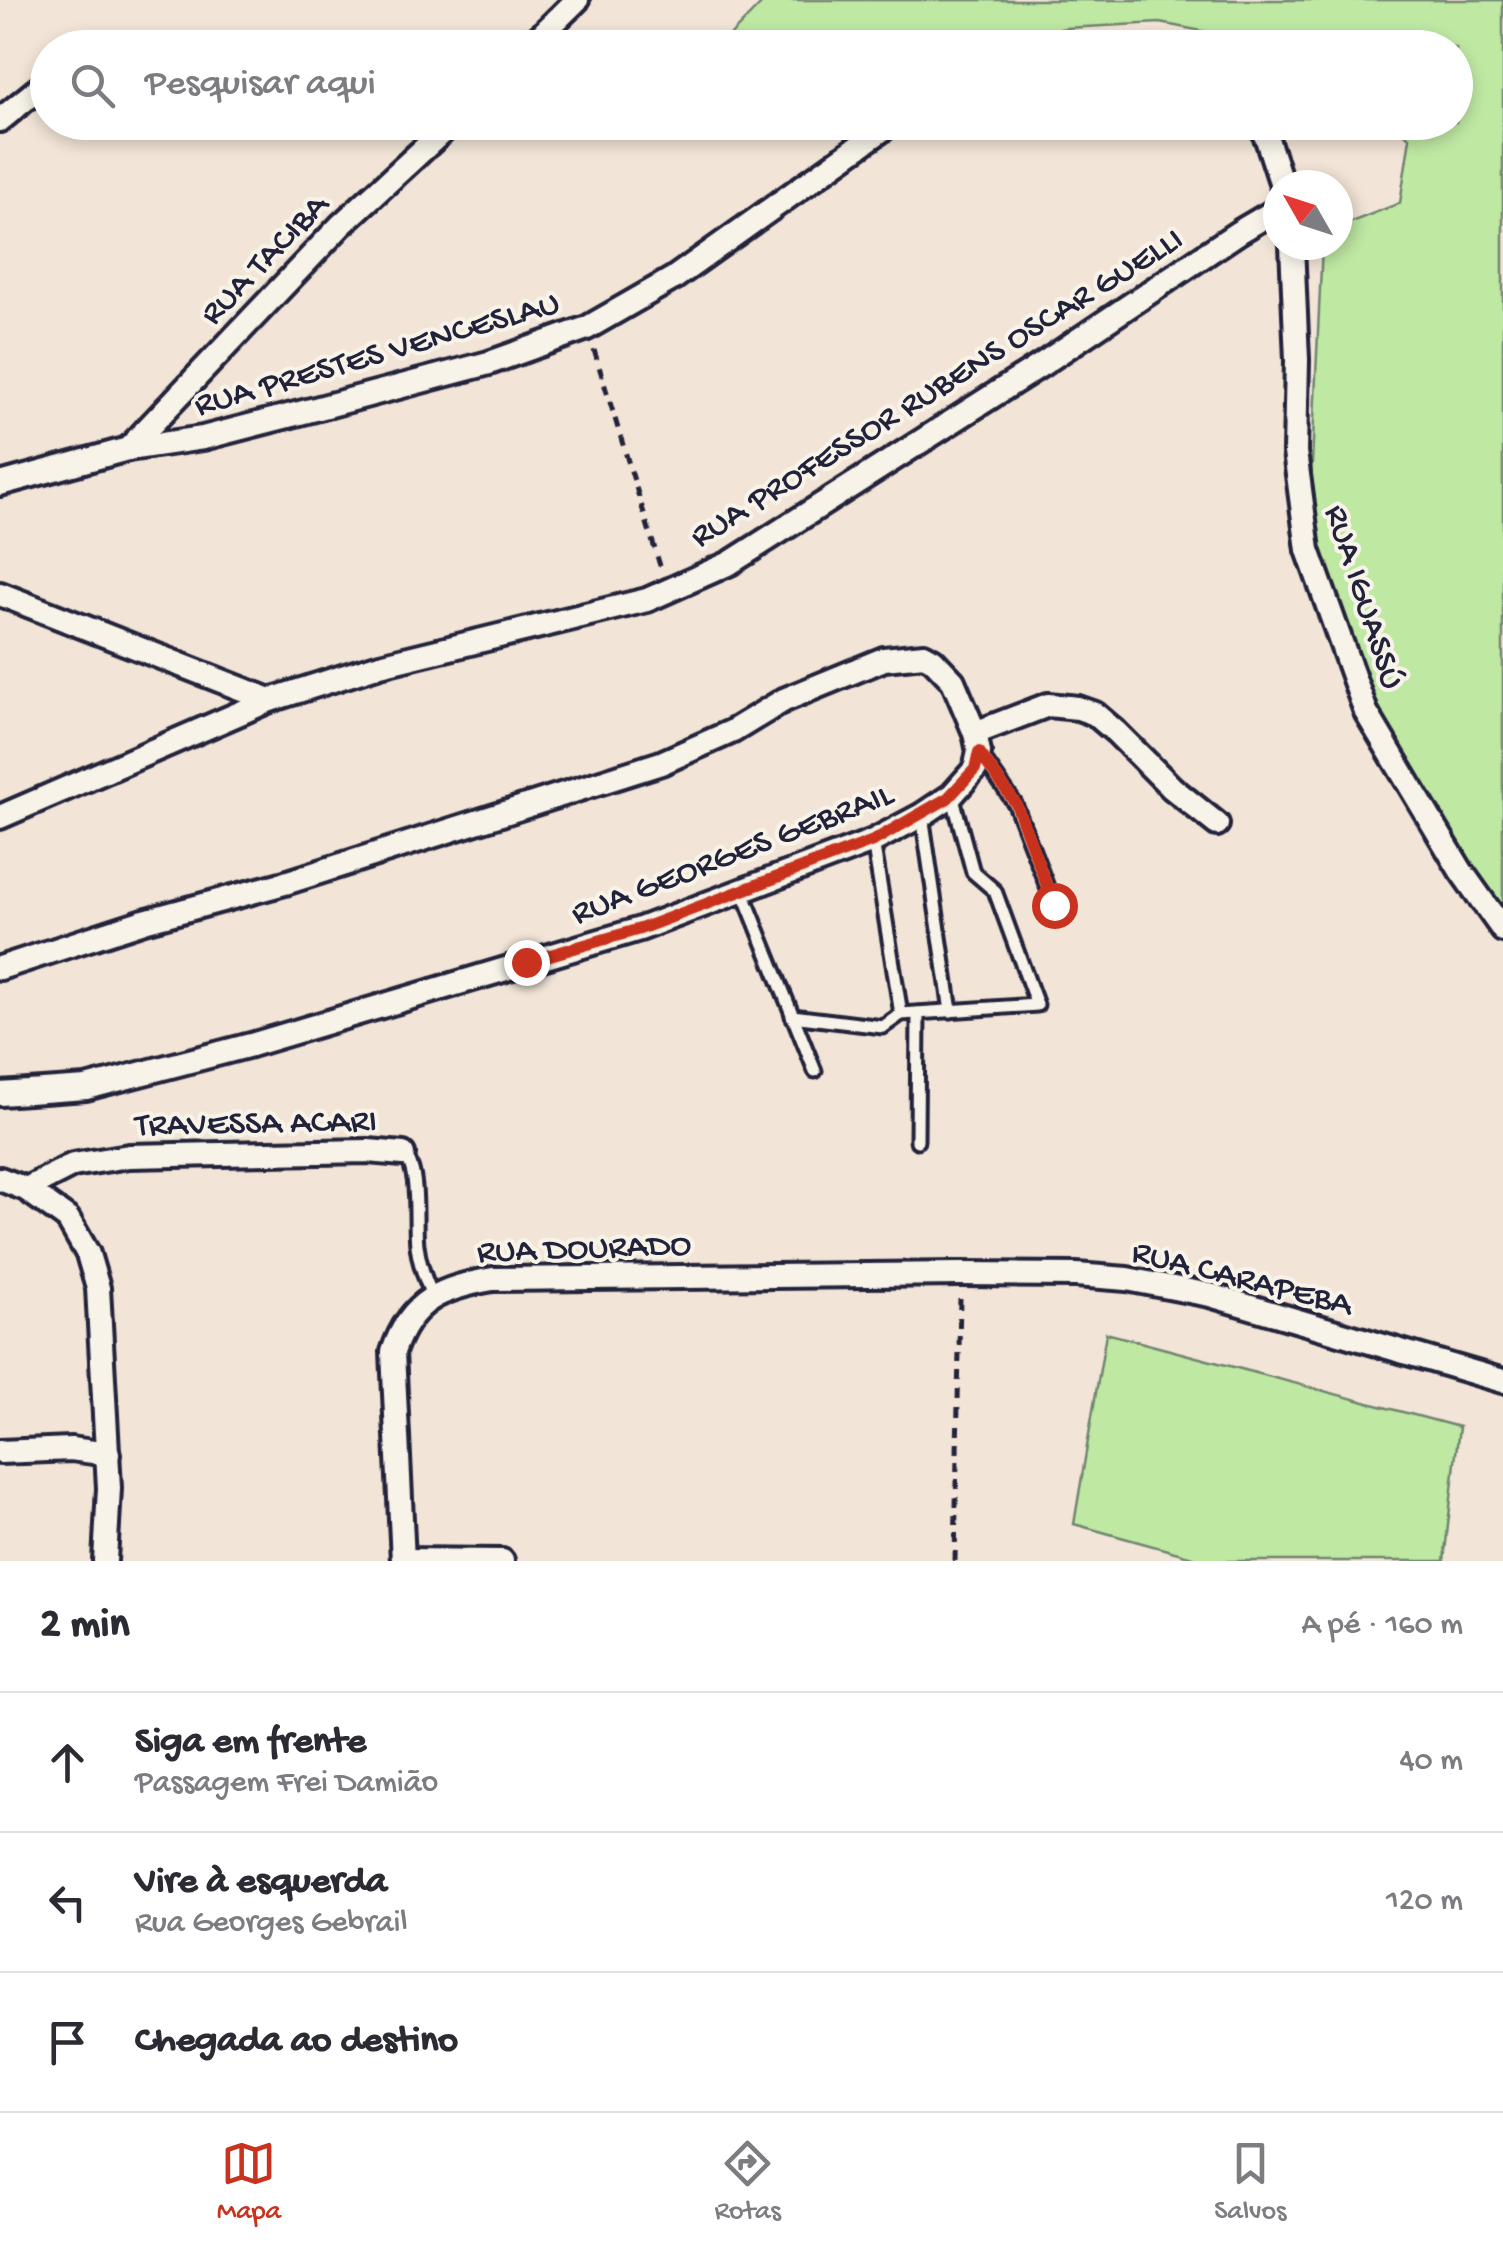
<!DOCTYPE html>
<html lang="pt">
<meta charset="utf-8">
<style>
:root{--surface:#fff;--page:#f2f2f3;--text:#2b2b33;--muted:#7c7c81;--line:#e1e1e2;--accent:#c8321e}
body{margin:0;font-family:"Gochi Hand",sans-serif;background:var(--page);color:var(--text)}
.compass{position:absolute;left:1263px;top:170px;width:90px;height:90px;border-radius:50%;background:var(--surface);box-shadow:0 5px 15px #0003;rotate:309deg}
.stop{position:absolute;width:30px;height:30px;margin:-22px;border:8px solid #c8321e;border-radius:50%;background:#fff}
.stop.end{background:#c8321e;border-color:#fff;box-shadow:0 2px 10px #0008}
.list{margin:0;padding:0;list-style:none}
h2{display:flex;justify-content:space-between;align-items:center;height:130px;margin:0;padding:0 40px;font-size:42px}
h2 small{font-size:32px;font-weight:400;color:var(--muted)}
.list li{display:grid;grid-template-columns:65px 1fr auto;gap:30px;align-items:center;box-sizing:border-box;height:140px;padding:0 40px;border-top:2px solid var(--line)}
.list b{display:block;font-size:38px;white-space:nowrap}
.list p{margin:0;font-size:32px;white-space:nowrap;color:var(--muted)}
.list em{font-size:32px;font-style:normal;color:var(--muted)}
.icon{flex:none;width:55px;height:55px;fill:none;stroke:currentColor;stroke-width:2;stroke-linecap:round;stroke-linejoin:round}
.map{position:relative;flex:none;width:1503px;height:1561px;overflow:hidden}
.search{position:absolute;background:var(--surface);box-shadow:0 5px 15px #0003;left:30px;right:30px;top:30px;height:110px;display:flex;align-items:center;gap:25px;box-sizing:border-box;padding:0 35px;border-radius:55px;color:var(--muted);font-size:38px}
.sheet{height:550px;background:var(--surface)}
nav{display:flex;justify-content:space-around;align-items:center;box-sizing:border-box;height:140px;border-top:2px solid var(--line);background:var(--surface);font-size:28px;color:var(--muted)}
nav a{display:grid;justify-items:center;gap:5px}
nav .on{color:var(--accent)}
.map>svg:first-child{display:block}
</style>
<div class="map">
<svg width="1503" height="1561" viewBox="0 0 1503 1561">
<rect width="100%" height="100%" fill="#f2e5d7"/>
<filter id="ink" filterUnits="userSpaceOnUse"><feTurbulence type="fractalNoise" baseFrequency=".01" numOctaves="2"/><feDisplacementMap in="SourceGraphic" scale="20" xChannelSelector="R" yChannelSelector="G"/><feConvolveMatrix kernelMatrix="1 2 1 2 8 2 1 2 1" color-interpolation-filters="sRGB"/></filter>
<g filter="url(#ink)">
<!-- green -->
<g fill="#bfe8a3" stroke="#70856f" stroke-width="2.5">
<polygon points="765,0 1503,0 1503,914 1429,817 1308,550 1322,245 1338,245 1338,227 1400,203 1410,138 1395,123 1456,122 1456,48 1286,47 1160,23 1066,28 952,47 724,48 726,40"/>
<polygon points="1106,1333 1459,1427 1444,1561 1207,1561 1074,1524"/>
</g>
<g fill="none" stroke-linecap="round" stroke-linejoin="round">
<defs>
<g id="service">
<polyline points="979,752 1015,804 1054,905"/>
<polyline points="922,815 951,1011"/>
<polyline points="873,841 901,1014"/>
<polyline points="742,890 815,1071"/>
<polyline points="792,1016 883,1027 901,1014 1037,1005 995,891 973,872 952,795"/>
<polyline points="917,1141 918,1013"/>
<path d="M403,1154C421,1168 414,1221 417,1245C419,1263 425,1280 433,1297"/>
</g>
<g id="minor">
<polyline points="528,48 577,0"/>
<polyline points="0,120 48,81"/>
<polyline points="1258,122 1267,139 1282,185"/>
<polyline points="1292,245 1297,360 1295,452 1308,550 1366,712 1461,871 1503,930"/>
<polyline points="128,449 341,225 453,122"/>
<polyline points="0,484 128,449 203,438 319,408 489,363 587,328 674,278 893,122"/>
<polyline points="0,594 270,700"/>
<polyline points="975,733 1048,705 1078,708 1095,714 1116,732 1172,788 1217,824"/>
<polyline points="0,817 270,700 380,665 647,600 730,563 1041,365 1239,232 1278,209"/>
<polyline points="0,968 144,921 285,883 661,763 733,731 784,700 884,659 924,655 933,660 953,681 975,733 979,752 975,769 952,795 922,815 873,841 640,929 251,1045 86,1088 0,1094"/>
<polyline points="0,1179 26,1189 68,1219 88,1254 98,1288 109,1488 105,1561"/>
<polyline points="26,1189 73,1165 129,1156 368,1151 403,1154"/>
<polyline points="0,1452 71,1449 108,1454"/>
<polyline points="403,1560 502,1561"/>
<path d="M403,1561L393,1352C411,1299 442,1288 493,1279L960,1274L1076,1275L1127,1279L1210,1295L1503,1381"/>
</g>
</defs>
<!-- service casing -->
<use href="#service" stroke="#22223b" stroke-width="19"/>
<!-- minor casing -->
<use href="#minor" stroke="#22223b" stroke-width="30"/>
<!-- path -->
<g stroke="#22223b" stroke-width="5" stroke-dasharray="10 8" stroke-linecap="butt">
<polyline points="594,350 661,569"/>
<polyline points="955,1561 960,1297"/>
</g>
<!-- service -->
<use href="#service" stroke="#f7f3e8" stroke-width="11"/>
<!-- minor -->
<use href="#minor" stroke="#f7f3e8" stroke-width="22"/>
</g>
</g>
<g fill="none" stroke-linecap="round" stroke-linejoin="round" filter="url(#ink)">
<!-- route -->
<polyline stroke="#c8321e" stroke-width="12" points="526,962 640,929 873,841 948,798 975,769 979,752 1016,804 1054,905"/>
</g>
<g text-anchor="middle" stroke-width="8" stroke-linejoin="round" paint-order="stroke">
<!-- street labels -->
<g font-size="35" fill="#22223b" stroke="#f7f3e8">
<text transform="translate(262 257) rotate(-46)" y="12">RUA TACIBA</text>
<text transform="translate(376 351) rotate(-16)" y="12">RUA PRESTES VENCESLAU</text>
<text transform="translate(935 385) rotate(-32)" y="12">RUA PROFESSOR RUBENS OSCAR GUELLI</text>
<text transform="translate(1367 596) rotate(72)" y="12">RUA IGUASSÚ</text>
<text transform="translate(731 851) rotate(-21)" y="12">RUA GEORGES GEBRAIL</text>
<text transform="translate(256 1120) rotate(-1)" y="12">TRAVESSA ACARI</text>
<text transform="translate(584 1245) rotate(-2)" y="12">RUA DOURADO</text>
<text transform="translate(1243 1275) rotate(14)" y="12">RUA CARAPEBA</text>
</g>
</g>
</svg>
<svg class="compass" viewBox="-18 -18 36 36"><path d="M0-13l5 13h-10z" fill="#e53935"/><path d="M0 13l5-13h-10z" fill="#7c7c81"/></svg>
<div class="stop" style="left:1054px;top:905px"></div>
<div class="stop end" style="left:526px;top:962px"></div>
<div class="search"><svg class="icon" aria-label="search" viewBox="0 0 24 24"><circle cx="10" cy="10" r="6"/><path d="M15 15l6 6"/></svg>Pesquisar aqui</div>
</div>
<section class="sheet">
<h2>2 min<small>A pé · 160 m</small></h2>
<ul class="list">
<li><svg class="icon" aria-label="ahead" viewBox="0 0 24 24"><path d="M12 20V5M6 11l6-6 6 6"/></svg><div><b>Siga em frente</b><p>Passagem Frei Damião</p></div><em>40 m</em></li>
<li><svg class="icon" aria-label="left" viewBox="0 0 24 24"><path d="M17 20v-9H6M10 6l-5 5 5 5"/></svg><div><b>Vire à esquerda</b><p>Rua Georges Gebrail</p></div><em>120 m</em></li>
<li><svg class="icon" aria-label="arrive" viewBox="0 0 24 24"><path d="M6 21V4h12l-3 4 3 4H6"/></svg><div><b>Chegada ao destino</b></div></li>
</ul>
</section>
<nav>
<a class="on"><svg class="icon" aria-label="map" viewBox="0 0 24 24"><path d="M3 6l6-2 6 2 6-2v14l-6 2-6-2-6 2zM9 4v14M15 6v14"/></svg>Mapa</a>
<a><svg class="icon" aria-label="directions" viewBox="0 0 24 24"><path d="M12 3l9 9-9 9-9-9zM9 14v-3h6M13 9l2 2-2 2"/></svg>Rotas</a>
<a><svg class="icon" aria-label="saved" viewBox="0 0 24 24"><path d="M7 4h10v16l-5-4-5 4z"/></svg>Salvos</a>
</nav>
